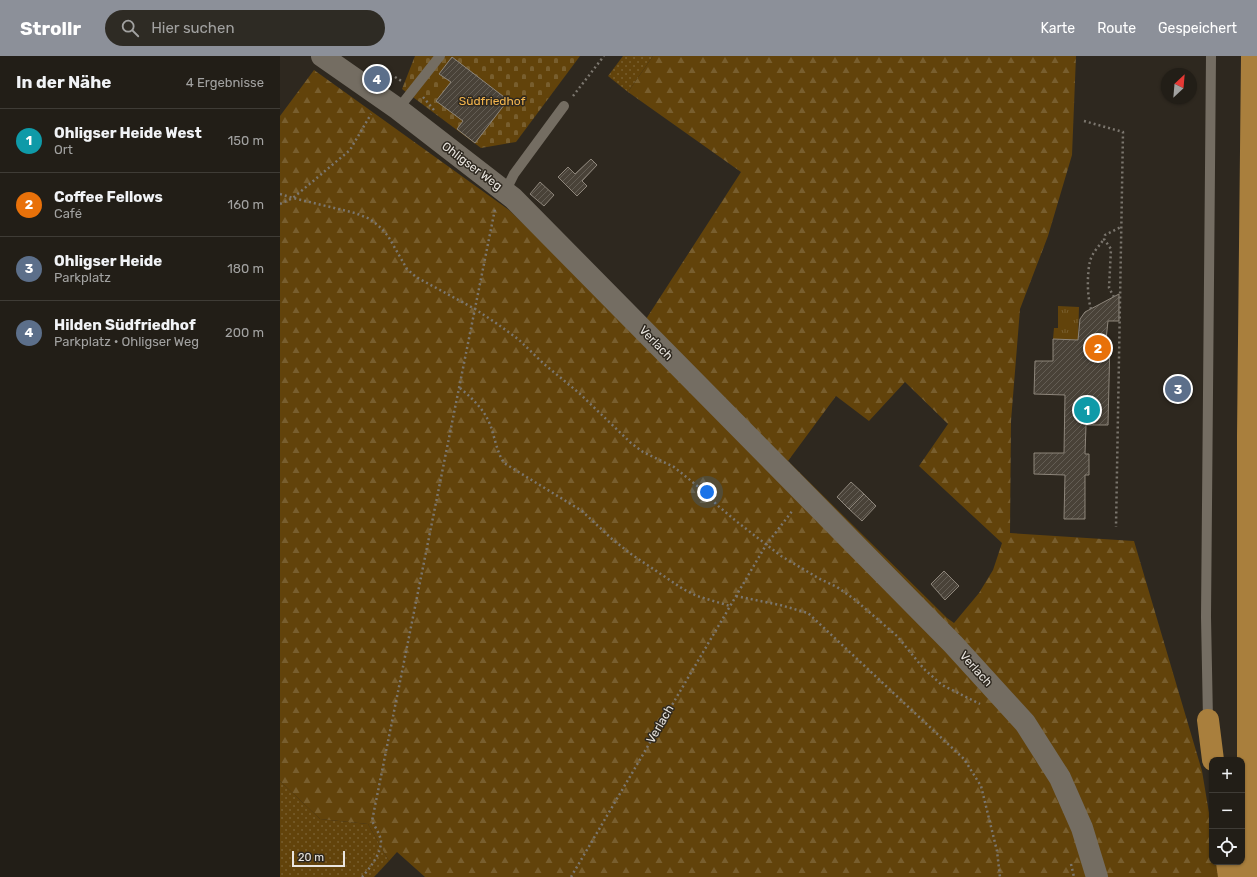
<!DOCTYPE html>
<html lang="de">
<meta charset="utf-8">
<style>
:root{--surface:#221e17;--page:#2e2b24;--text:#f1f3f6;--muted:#a2a2a1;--line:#3f3c36;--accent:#8c9099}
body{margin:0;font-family:Rubik,sans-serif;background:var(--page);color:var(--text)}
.controls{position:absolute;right:12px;bottom:12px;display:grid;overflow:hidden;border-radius:8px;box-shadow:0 1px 3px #0004}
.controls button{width:36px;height:36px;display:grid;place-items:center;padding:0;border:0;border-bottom:1px solid var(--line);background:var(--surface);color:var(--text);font:20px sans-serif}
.compass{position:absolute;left:881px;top:12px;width:36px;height:36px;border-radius:50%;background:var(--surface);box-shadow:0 1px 3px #0004;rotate:26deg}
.scale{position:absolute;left:12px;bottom:10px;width:53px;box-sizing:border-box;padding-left:4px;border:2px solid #e9e5df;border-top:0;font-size:11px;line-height:14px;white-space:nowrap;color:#e9e5df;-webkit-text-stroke:3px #2e281f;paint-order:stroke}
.you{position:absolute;left:427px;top:436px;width:14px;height:14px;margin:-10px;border:3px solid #fff;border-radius:50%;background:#1a73e8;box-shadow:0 0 0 6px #1a73e833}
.badge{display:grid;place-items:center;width:26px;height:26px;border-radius:50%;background:var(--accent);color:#fff;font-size:13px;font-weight:700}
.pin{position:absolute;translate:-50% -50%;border:2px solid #fff;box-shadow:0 1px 4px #0006}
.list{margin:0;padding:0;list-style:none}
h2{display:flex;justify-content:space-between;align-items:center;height:52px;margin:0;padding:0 16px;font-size:17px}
h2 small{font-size:13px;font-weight:400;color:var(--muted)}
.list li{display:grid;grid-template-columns:26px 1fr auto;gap:12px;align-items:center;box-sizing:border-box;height:64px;padding:0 16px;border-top:1px solid var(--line)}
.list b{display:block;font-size:15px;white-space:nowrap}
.list p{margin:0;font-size:13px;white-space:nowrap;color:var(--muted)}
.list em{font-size:13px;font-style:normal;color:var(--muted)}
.icon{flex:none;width:22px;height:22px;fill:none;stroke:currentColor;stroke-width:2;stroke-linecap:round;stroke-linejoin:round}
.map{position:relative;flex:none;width:977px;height:821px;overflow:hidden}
header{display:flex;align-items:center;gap:24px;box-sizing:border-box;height:56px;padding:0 20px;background:var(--accent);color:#fff}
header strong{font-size:19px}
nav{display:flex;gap:22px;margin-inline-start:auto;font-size:14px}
.search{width:280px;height:36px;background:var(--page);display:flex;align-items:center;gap:10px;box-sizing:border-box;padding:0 14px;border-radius:22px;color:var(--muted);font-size:15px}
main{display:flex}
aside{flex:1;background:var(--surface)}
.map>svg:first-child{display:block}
</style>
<header>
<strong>Strollr</strong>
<div class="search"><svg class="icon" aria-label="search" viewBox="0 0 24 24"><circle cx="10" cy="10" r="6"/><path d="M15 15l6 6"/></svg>Hier suchen</div>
<nav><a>Karte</a><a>Route</a><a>Gespeichert</a></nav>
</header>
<main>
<aside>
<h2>In der Nähe<small>4 Ergebnisse</small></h2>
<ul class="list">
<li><span class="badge" style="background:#0f9aa8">1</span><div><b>Ohligser Heide West</b><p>Ort</p></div><em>150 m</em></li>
<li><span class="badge" style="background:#e8710a">2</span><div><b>Coffee Fellows</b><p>Café</p></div><em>160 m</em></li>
<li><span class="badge" style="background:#5c6f8a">3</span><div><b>Ohligser Heide</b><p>Parkplatz</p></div><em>180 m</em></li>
<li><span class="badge" style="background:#5c6f8a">4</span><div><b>Hilden Südfriedhof</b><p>Parkplatz · Ohligser Weg</p></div><em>200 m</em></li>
</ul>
</aside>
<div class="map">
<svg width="977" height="821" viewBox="0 0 977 821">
<defs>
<pattern id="grass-dots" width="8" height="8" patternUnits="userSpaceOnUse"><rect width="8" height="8" fill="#62430b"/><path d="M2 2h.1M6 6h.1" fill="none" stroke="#785e2e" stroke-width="1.8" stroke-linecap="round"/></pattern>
<pattern id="forest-firs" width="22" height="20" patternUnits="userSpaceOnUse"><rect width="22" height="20" fill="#62430b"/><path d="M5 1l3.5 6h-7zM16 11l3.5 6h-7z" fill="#785e2e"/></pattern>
<pattern id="cemetery-stones" width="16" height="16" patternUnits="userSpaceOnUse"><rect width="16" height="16" fill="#62430b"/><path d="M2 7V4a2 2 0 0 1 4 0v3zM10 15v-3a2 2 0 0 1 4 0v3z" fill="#785e2e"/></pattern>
<pattern id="park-tufts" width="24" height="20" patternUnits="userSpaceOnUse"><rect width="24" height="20" fill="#62430b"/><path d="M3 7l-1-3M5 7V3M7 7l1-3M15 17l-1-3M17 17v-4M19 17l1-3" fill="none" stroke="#785e2e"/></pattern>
<pattern id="building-hatch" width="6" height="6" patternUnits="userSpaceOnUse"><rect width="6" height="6" fill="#494238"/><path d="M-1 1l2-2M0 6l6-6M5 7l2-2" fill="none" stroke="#635d54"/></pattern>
</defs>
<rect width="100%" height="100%" fill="#2e281f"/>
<!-- grass -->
<g fill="url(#grass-dots)">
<polygon points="343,0 373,0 348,36 328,20"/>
<polygon points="0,725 40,763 88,768 109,805 94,821 0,821"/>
</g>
<!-- forest -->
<path fill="url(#forest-firs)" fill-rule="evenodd" d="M373,0H796L792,99L768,180L740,253L731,365L730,477L854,485L922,715L932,775V806H937L938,821H145L117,796L109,805L88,768L40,763L0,725V60L34,14L229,154L357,277L461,116L348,36ZM625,326L668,368L639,410L722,487L713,514L699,537L674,567L667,562L508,405L556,340L589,365Z"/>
<!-- cemetery -->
<polygon fill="url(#cemetery-stones)" points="135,0 300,0 236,86 201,92 122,33"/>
<!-- park -->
<polygon fill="url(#park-tufts)" points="778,250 799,251 798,284 773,283 774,272 778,272"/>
<!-- building -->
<g fill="url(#building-hatch)" stroke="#8e867b">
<polygon points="172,1 228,44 195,87 177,73 183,65 156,45 171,26 159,18"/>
<polygon points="311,103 317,109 302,125 307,130 297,140 278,121 288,111 295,118"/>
<polygon points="260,126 274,139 264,150 250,138"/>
<polygon points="839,238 839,265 828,265 826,284 830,284 828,369 806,369 805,398 809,398 809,419 805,419 805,463 784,463 785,419 754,418 754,397 784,397 785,339 754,338 755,305 773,305 773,283 798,284 800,263 805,256"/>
<polygon points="571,426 584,438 569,453 557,441"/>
<polygon points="584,438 596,450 582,465 569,453"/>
<polygon points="664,515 679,530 665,544 651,528"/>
</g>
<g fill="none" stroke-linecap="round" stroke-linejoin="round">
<!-- path -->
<g stroke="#7b766e" stroke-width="2.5" stroke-dasharray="2 3" stroke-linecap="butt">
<polyline points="115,21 123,26"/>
<polyline points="293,40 324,0"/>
<polyline points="143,41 154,54"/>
<polyline points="804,65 843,76 836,471"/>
<polyline points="0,138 13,142 75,157 90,163 101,172 108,180 127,213 136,221 195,253 216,267 238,283 264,308 299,337 351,387 363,396 394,411 426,437 437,449 456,465 501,500 540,523 557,531 574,543 617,580 644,613 662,629 700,648"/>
<polyline points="0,148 13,142 70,94 91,58"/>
<polyline points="834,241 829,232 831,193 824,183 825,179 841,171"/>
<path d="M811,253C807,240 807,218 810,205C812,197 820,189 824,183"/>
<path d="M180,332C193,343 205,354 211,371C215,383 217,396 224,407L302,455L332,483L351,498L403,533L417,540L450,550"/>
<polyline points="456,540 500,549 528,557 684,703 701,730 717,795 720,821"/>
<polyline points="791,808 794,821"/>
<path d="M82,821C90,812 101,798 101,785C100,778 95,771 92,765L215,153"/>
<polyline points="291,821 486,489 513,454"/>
</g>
<!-- service -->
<g stroke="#746d62" stroke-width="10">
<polyline points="118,53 160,0"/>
<polyline points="225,136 234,118 284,50"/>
<polyline points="928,664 926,561 931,0"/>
</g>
<!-- tertiary -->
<polyline stroke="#746d62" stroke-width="22" points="42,0 118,53 233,142 673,588 745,667 780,722 802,772 817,821"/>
<!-- motorway -->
<g stroke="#a97f3d" stroke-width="22">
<polyline points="928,664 933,704"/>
<polyline points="947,806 949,821"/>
<polyline points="968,821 968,379 972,0"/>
</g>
</g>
<g text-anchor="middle" stroke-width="3" stroke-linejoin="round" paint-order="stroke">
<!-- park labels -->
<g font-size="12" fill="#f3b54e" stroke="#2e281f">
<text x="212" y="49">Südfriedhof</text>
</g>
<!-- street labels -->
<g font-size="12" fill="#e9e5df" stroke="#2e281f">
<text transform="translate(192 110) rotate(37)" y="4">Ohligser Weg</text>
<text transform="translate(376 287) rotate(46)" y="4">Verlach</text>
<text transform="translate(696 613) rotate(48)" y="4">Verlach</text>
<text transform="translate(380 668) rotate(-60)" y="4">Verlach</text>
</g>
</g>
</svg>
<div class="controls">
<button>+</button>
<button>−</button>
<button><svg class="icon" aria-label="locate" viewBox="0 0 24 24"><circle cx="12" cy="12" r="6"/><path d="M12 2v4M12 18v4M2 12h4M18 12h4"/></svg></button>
</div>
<svg class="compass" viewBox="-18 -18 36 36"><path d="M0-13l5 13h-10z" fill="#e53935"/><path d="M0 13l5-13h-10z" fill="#a2a2a1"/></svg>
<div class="scale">20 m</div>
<div class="you"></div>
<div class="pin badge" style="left:807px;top:354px;background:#0f9aa8">1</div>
<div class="pin badge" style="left:818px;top:292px;background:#e8710a">2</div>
<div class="pin badge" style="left:898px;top:333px;background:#5c6f8a">3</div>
<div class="pin badge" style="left:97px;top:23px;background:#5c6f8a">4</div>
</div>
</main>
